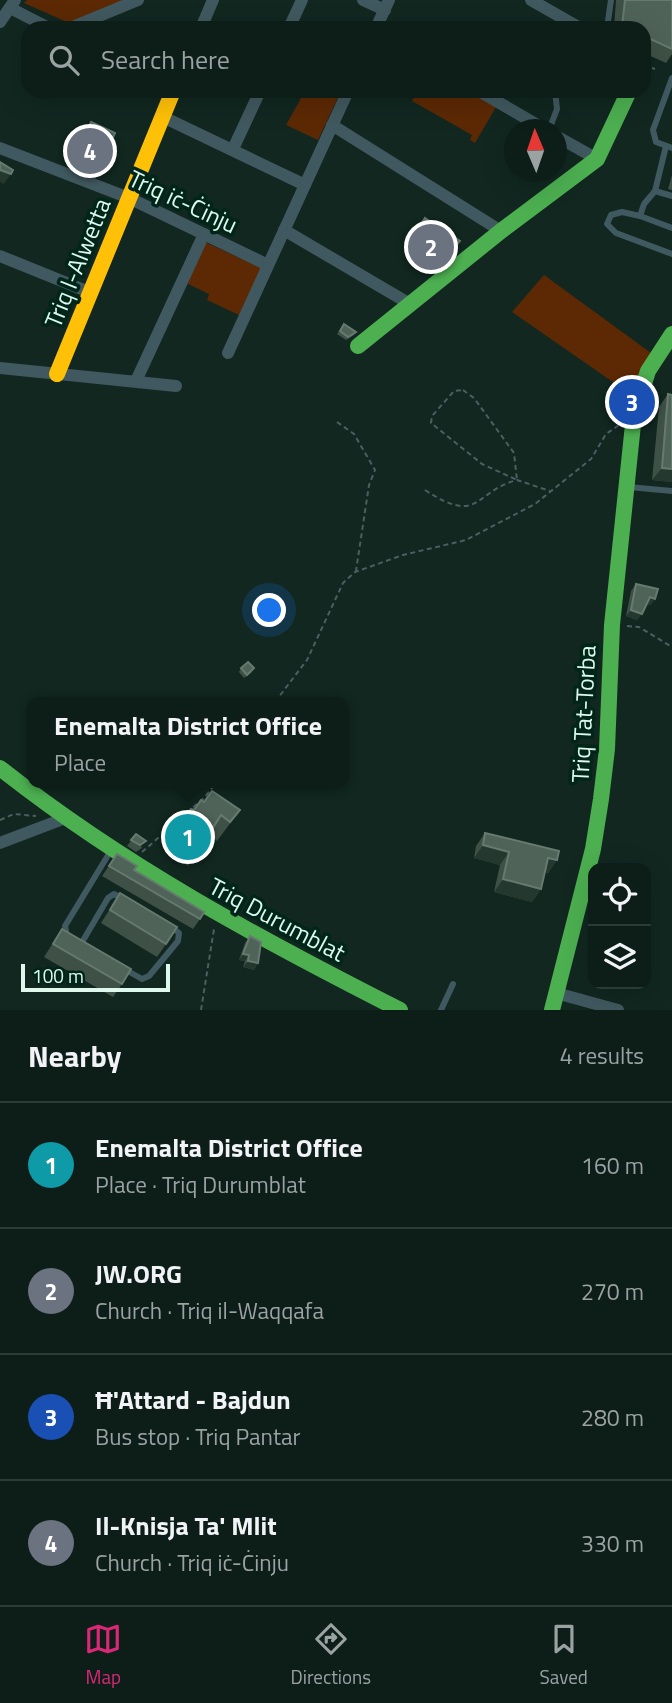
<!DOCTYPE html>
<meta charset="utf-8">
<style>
:root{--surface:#0d1d18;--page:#1b2a25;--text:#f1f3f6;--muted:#9aa2a2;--line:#2d3b37;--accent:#db2777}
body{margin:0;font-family:"Titillium Web",sans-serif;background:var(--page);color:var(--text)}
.controls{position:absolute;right:21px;bottom:21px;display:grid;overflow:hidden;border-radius:14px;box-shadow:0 7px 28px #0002}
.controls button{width:63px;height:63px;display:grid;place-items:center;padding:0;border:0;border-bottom:2px solid var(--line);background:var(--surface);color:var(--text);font:35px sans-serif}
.compass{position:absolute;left:504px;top:119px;width:63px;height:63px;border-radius:50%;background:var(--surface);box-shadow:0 7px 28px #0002;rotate:358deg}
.scale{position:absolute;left:21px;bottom:18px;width:149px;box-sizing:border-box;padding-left:7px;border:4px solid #def8ed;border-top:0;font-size:19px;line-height:24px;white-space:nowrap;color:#def8ed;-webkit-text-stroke:5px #00261a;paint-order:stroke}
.you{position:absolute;left:270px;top:611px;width:24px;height:24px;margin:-18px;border:5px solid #fff;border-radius:50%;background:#1a73e8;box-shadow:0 0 0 10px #1a73e833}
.badge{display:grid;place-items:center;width:46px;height:46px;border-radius:50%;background:var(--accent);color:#fff;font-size:23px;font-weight:700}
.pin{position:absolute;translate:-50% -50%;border:4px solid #fff;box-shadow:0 2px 7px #0006}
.popup{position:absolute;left:27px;top:697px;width:322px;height:91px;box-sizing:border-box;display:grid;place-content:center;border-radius:14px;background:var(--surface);filter:drop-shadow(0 2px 5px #0005);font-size:23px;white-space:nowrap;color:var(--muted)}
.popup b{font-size:26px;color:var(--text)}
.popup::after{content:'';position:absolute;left:50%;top:100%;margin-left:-14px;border:14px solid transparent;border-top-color:var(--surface)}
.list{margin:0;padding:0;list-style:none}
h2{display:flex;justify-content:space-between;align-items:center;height:91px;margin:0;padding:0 28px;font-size:30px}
h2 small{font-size:23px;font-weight:400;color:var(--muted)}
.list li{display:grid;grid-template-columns:46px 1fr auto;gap:21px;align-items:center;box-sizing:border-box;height:126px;padding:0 28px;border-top:2px solid var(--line)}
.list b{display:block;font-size:26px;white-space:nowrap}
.list p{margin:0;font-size:23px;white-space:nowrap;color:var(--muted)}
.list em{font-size:23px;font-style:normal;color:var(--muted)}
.icon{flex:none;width:38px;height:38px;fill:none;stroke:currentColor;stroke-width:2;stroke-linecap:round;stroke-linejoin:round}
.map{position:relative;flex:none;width:672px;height:1010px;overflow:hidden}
.search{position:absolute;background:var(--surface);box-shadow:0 7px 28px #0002;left:21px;right:21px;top:21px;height:77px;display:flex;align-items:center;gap:18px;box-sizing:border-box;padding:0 24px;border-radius:21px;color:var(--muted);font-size:26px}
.sheet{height:595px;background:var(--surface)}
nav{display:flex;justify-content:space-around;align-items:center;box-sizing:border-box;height:98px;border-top:2px solid var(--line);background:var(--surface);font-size:19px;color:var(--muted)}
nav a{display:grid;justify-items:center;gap:4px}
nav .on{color:var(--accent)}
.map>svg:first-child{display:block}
</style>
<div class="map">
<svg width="672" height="1010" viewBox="0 0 672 1010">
<rect width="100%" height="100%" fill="#112720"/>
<!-- green -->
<g fill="#5c2904">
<polygon points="27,0 126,0 69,23 24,3"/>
<polygon points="305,91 341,91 318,140 286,125"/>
<polygon points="418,91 469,91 496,107 475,143 470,140 472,135 412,101"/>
<polygon points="205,242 261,268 239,315 207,300 209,294 186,283"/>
<polygon points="544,275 651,353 633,396 512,312"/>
</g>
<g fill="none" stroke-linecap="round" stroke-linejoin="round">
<!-- path -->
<g stroke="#4b5f61" stroke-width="2" stroke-dasharray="5 3.5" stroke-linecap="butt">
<polyline points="644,65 655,69"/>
<polygon points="463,390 474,398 514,453 517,480 482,464 431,423 432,416 454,391"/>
<polyline points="337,422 354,434 375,470 369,485 356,571"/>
<path d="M425,490C480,526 473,492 517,480L550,491"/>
<polyline points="627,626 639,627 672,647"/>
<polyline points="275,702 307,660 343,583 355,572 403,555 466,540 535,504 591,459 606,434 619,425"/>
<polyline points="0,820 14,814 36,816"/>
<polyline points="142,852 204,798 216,783"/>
<polyline points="201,1010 214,929"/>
</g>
<!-- lane -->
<g stroke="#40585f" stroke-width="6">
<polyline points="607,28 611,0"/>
<polyline points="672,78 653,130 656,142 672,148"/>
<polyline points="549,130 557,109 555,91"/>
<polyline points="666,146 655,191 644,204 640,216 672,228"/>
<polyline points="655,191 672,196"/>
<polyline points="640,216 622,212 611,215 607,224 616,233 672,254"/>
<polyline points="629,487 672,491"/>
<polyline points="67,936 65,926 110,852"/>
<polyline points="81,944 108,898 114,894 124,899"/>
<polyline points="124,969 142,979 149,976 178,941 179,933 170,926"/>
<polyline points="441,1010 453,984"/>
</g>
<!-- street -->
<g stroke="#40585f" stroke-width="12">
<polyline points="363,0 385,10"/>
<polyline points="531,0 580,28"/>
<polyline points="10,8 49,28"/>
<polyline points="0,22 15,0"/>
<polyline points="70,28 138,0"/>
<polyline points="201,28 213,0"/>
<polyline points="289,28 302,0"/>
<polyline points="376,28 389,0"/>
<polyline points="479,91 546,130"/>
<polyline points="161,116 305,185"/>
<polyline points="332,125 501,231"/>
<polyline points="556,136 597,159"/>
<polyline points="0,148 129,198 268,265"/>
<polyline points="233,149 260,91"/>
<polyline points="284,230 410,304"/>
<polyline points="0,256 89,292"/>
<polyline points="228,353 348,91"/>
<polyline points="0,368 176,386"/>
<polyline points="136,381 204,234"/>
<polyline points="0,843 63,819"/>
<polyline points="556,993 618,1010"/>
</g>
<!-- fast -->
<g stroke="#4caf50" stroke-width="16">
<polyline points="358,346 501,231 597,159 629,91"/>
<path d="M0,768C124,866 260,939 400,1010"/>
<polyline points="552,1010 593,849 601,799 607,749 612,625 634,415 648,371 672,334"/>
</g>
<!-- slow -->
<polyline stroke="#ffc107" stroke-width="16" points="57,374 173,91"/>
</g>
<!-- wall -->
<g fill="#3f5147">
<polygon points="616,0 672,0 672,54 666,63 644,53 644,28 614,28"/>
<polygon points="91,122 96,171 77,166 78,163 72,160 84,132"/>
<polygon points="672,175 672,190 668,189"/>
<polygon points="425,218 460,241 441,265 408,244"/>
<polygon points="344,324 356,332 354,335 346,340 337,334"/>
<polygon points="668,394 672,482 652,480 659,407"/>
<polygon points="636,584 651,605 647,604 637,620 626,616 631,591"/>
<polygon points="241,668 252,672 244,678 239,672"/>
<polygon points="204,802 240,810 217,841 209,835 188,866 163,848 191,809 194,810"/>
<polygon points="485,833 557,860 548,873 544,872 541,889 532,902 494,892 500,865 474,858 476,846"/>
<polygon points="136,834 142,848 136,852 127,846"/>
<polygon points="117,854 134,870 200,919 193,929 102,876"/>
<polygon points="120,893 166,944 157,957 101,923"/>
<polygon points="62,929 122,984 113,997 44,957"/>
<polygon points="250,936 258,963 254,970 243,967 245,961 239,960 245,943"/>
</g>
<!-- shaded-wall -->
<g fill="#253830">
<polygon points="78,150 85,153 78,163 72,160"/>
<polygon points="84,156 103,161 96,171 77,166"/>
<polygon points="0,170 11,174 4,184 0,182"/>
<polygon points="662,468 672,469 672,482 652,480"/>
<polygon points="650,597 655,599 651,605 645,603"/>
<polygon points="631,610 642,614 637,620 626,616"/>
<polygon points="483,845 509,852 500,865 474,858"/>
<polygon points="548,858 557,860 548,873 538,870"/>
<polygon points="503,879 541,889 532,902 494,892"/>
<polygon points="243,954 249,955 245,961 239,960"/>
<polygon points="248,961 258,963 254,970 243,967"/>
</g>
<!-- building -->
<g fill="#506359" stroke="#667a70" stroke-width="2">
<polygon points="625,0 672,0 672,49 644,36 644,28 627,28 622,26"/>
<polygon points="91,122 115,133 103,161 84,156 85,153 78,150"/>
<polygon points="0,162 13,170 11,174 0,170"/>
<polygon points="425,218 460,241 448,255 415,234"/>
<polygon points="344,324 356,332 348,337 340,331"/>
<polygon points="668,394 672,395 672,469 662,468"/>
<polygon points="636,584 658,589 655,599 650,597 642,614 631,610"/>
<polygon points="248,662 254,668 247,675 241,668"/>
<polygon points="212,791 240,810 230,822 221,815 201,847 176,829 191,809 194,810 201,800 204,802"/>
<polygon points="485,833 559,851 557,860 548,858 541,889 503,879 509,852 483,845"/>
<polygon points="136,834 146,841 140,845 131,840"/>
<polygon points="117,854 137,866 134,870 204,912 200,919 109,866"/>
<polygon points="120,893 177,927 166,944 110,910"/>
<polygon points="62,929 131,969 122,984 53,944"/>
<polygon points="250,936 261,942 258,963 248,961 249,955 243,954"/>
</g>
<g text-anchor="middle" stroke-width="7" stroke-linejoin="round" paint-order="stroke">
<!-- street labels -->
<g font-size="24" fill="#def8ed" stroke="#00261a">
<text transform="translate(183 202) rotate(25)" y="8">Triq iċ-Ċinju</text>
<text transform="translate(78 263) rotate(-68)" y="8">Triq l-Alwetta</text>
<text transform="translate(584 714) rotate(-87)" y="8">Triq Tat-Torba</text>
<text transform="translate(277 920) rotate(28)" y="8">Triq Durumblat</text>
</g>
</g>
</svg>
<div class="controls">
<button><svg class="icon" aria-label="locate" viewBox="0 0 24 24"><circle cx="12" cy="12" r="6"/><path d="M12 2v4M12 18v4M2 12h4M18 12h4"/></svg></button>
<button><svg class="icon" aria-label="layers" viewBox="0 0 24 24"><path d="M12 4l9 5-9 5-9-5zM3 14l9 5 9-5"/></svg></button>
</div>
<svg class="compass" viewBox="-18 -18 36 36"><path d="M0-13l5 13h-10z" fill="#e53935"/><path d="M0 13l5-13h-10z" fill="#9aa2a2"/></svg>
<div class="scale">100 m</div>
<div class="you"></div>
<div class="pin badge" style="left:188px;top:837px;background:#0f9aa8">1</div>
<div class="popup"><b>Enemalta District Office</b>Place</div>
<div class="pin badge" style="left:431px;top:247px;background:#6b7280">2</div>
<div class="pin badge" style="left:632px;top:402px;background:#1a4fb4">3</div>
<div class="pin badge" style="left:90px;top:151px;background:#6b7280">4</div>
<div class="search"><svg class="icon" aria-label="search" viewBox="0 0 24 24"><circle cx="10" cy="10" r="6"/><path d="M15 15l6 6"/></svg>Search here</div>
</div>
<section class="sheet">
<h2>Nearby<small>4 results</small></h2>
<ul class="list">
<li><span class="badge" style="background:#0f9aa8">1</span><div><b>Enemalta District Office</b><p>Place · Triq Durumblat</p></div><em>160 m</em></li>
<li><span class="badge" style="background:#6b7280">2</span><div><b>JW.ORG</b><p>Church · Triq il-Waqqafa</p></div><em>270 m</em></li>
<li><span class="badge" style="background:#1a4fb4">3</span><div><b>Ħ'Attard - Bajdun</b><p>Bus stop · Triq Pantar</p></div><em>280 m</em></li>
<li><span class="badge" style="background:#6b7280">4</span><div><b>Il-Knisja Ta' Mlit</b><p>Church · Triq iċ-Ċinju</p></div><em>330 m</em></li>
</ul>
</section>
<nav>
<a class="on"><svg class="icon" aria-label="map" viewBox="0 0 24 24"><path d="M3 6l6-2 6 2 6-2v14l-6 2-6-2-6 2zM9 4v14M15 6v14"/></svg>Map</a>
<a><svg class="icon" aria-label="directions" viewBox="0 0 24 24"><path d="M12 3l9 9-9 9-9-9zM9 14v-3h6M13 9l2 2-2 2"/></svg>Directions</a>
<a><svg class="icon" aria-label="saved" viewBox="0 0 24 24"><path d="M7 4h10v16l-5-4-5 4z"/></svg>Saved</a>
</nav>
